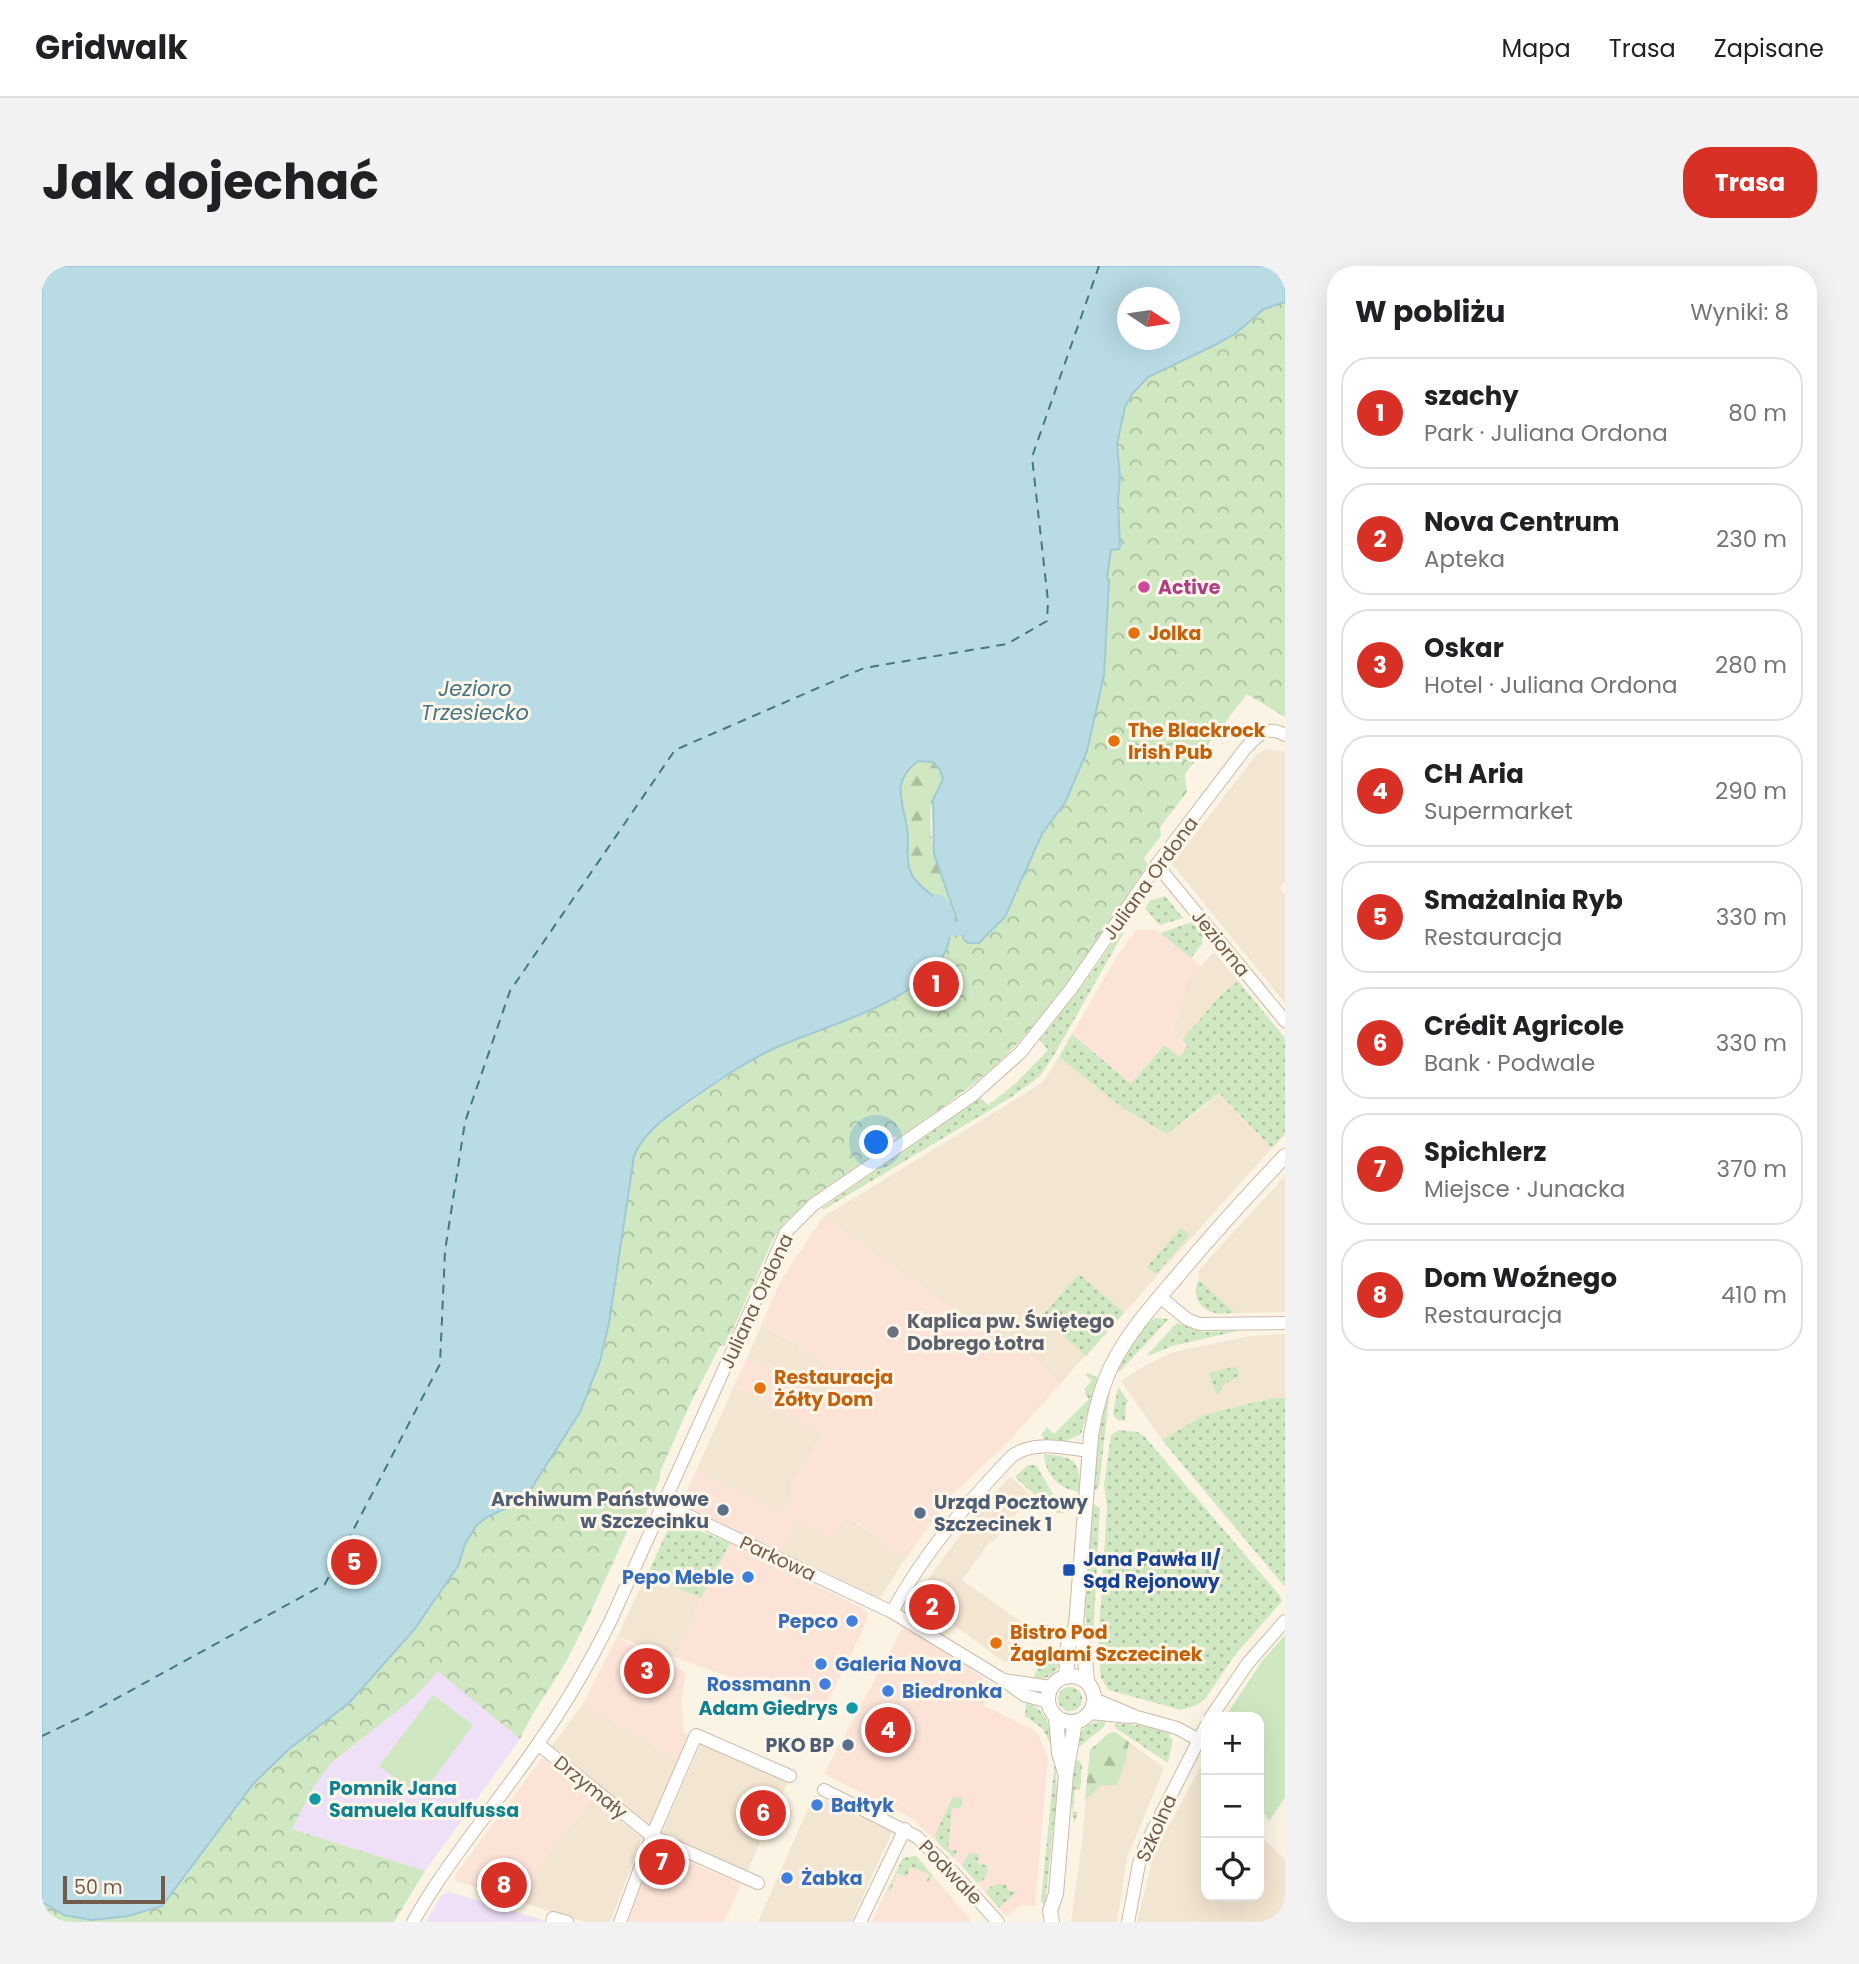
<!DOCTYPE html>
<html lang="pl">
<meta charset="utf-8">
<style>
:root{--surface:#fff;--page:#f2f2f2;--text:#202124;--muted:#757577;--line:#e0e0e0;--accent:#d93025}
body{margin:0;font-family:Poppins,sans-serif;background:var(--page);color:var(--text)}
.controls{position:absolute;right:21px;bottom:21px;display:grid;overflow:hidden;border-radius:14px;box-shadow:0 7px 28px #0002}
.controls button{width:63px;height:63px;display:grid;place-items:center;padding:0;border:0;border-bottom:2px solid var(--line);background:var(--surface);color:var(--text);font:35px sans-serif}
.compass{position:absolute;left:1075px;top:21px;width:63px;height:63px;border-radius:50%;background:var(--surface);box-shadow:0 7px 28px #0002;rotate:103deg}
.scale{position:absolute;left:21px;bottom:18px;width:102px;box-sizing:border-box;padding-left:7px;border:4px solid #725b4a;border-top:0;font-size:19px;line-height:24px;white-space:nowrap;color:#725b4a;-webkit-text-stroke:5px #fef7e9;paint-order:stroke}
.you{position:absolute;left:835px;top:877px;width:24px;height:24px;margin:-18px;border:5px solid #fff;border-radius:50%;background:#1a73e8;box-shadow:0 0 0 10px #1a73e833}
.badge{display:grid;place-items:center;width:46px;height:46px;border-radius:50%;background:var(--accent);color:#fff;font-size:23px;font-weight:700}
.pin{position:absolute;translate:-50% -50%;border:4px solid #fff;box-shadow:0 2px 7px #0006}
.list{margin:0;padding:0;list-style:none}
h2{display:flex;justify-content:space-between;align-items:center;height:91px;margin:0;padding:0 28px;font-size:30px}
h2 small{font-size:23px;font-weight:400;color:var(--muted)}
.list li{display:grid;grid-template-columns:46px 1fr auto;gap:21px;align-items:center;box-sizing:border-box;height:112px;margin:0 14px 14px;padding:0 14px;border:2px solid var(--line);border-radius:28px}
.list b{display:block;font-size:26px;white-space:nowrap}
.list p{margin:0;font-size:23px;white-space:nowrap;color:var(--muted)}
.list em{font-size:23px;font-style:normal;color:var(--muted)}
.icon{flex:none;width:38px;height:38px;fill:none;stroke:currentColor;stroke-width:2;stroke-linecap:round;stroke-linejoin:round}
.map{position:relative;flex:none;width:1243px;height:1656px;overflow:hidden;border-radius:28px}
header{display:flex;align-items:center;gap:42px;box-sizing:border-box;height:98px;padding:0 35px;background:var(--surface);border-bottom:2px solid var(--line)}
header strong{font-size:33px}
nav{display:flex;gap:38px;margin-inline-start:auto;font-size:24px}
.intro{display:flex;align-items:center;justify-content:space-between;box-sizing:border-box;height:168px;padding:0 42px}
h1{margin:0;font-size:49px}
.button{padding:18px 32px;border-radius:28px;background:var(--accent);color:#fff;font-size:24px;font-weight:700}
main{display:flex;gap:42px;padding:0 42px}
aside{flex:1;background:var(--surface);border-radius:28px;box-shadow:0 7px 28px #0002}
.map>svg:first-child{display:block}
</style>
<header>
<strong>Gridwalk</strong>
<nav><a>Mapa</a><a>Trasa</a><a>Zapisane</a></nav>
</header>
<div class="intro"><h1>Jak dojechać</h1><a class="button">Trasa</a></div>
<main>
<div class="map">
<svg width="1243" height="1656" viewBox="0 0 1243 1656">
<defs>
<pattern id="grass-dots" width="8" height="8" patternUnits="userSpaceOnUse" patternTransform="scale(1.75)"><rect width="8" height="8" fill="#cfe8c2"/><path d="M2 2h.1M6 6h.1" fill="none" stroke="#acbfa0" stroke-width="1.8" stroke-linecap="round"/></pattern>
<pattern id="forest-firs" width="22" height="20" patternUnits="userSpaceOnUse" patternTransform="scale(1.75)"><rect width="22" height="20" fill="#cfe8c2"/><path d="M5 1l3.5 6h-7zM16 11l3.5 6h-7z" fill="#acbfa0"/></pattern>
<pattern id="park-crowns" width="20" height="18" patternUnits="userSpaceOnUse" patternTransform="scale(1.75)"><rect width="20" height="18" fill="#cfe8c2"/><path d="M2 6a3 3 0 1 1 6 0M12 15a3 3 0 1 1 6 0" fill="none" stroke="#acbfa0"/></pattern>
</defs>
<rect width="100%" height="100%" fill="#fbf3e3"/>
<!-- residential -->
<g fill="#f2e5d1">
<polygon points="1225,483 1243,486 1243,615 1237,622 1243,629 1243,737 1130,598 1215,488"/>
<polygon points="1172,686 1196,715 1178,730 1140,774 1130,767 1146,714"/>
<polygon points="1017,791 1081,842 1125,868 1163,840 1177,827 1230,882 1018,1118 991,1089 972,1085 781,951 1000,817"/>
<polygon points="1243,910 1243,1046 1193,1047 1157,1014 1157,1004"/>
<polygon points="719,1060 757,1079 757,1081 813,1119 796,1144 747,1110 705,1092"/>
<polygon points="1243,1068 1243,1132 1230,1132 1162,1149 1120,1174 1079,1115 1104,1099 1132,1086 1208,1070"/>
<polygon points="692,1120 781,1168 748,1218 749,1224 741,1248 654,1205"/>
<polygon points="968,1210 989,1230 952,1275 948,1275 920,1314 989,1363 964,1397 873,1331 928,1256"/>
<polygon points="804,1249 863,1293 838,1332 739,1285 753,1255 791,1273"/>
<polygon points="605,1309 659,1332 634,1392 575,1371"/>
<polygon points="541,1438 636,1495 608,1558 605,1558 509,1481"/>
<polygon points="1073,1466 1122,1502 1085,1592 1075,1656 1029,1656 1040,1576 1048,1484 1067,1467"/>
<polygon points="659,1478 746,1516 705,1605 620,1566"/>
<polygon points="1164,1491 1164,1630 1217,1630 1217,1568 1243,1594 1243,1656 1095,1656 1112,1587"/>
<polygon points="772,1529 850,1566 809,1656 716,1656"/>
<polygon points="551,1533 600,1572 568,1656 543,1656 482,1637 486,1611 491,1613 509,1583"/>
</g>
<!-- commercial -->
<g fill="#fbe4d7">
<polygon points="1095,663 1114,664 1159,700 1146,714 1130,766 1147,779 1138,791 1122,779 1089,818 1030,768 1076,689"/>
<polygon points="781,951 972,1085 991,1089 1018,1118 967,1175 911,1228 863,1293 805,1249 791,1274 753,1255 739,1285 639,1238 654,1205 741,1248 749,1224 748,1218 781,1168 692,1120 705,1092 747,1110 796,1143 813,1119 757,1081 757,1078 719,1060 738,1016"/>
<polygon points="688,1277 820,1342 825,1347 825,1355 781,1445 757,1435 634,1392 659,1332"/>
<polygon points="861,1361 927,1401 951,1422 941,1439 992,1464 997,1470 1006,1493 993,1640 979,1639 965,1651 920,1600 868,1551 782,1508"/>
<polygon points="575,1371 644,1407 639,1437 642,1467 648,1467 636,1495 541,1438"/>
<polygon points="500,1492 551,1533 509,1583 491,1614 486,1611 482,1637 414,1615 413,1609"/>
<polygon points="614,1582 699,1618 682,1656 586,1656"/>
<polygon points="874,1590 930,1656 829,1656 861,1592"/>
</g>
<!-- education -->
<g fill="#f0e0f7">
<polygon points="396,1404 478,1473 383,1605 250,1563 272,1520 290,1496 373,1431"/>
<polygon points="407,1626 501,1654 502,1656 384,1656 399,1630"/>
</g>
<!-- grass -->
<g fill="url(#grass-dots)">
<polygon points="1123,630 1141,652 1118,659 1103,643 1108,635"/>
<polygon points="1150,656 1161,670 1160,678 1149,692 1118,667"/>
<polygon points="1079,664 1082,666 1012,789 998,810 968,832 781,944 780,942 938,832 947,839 976,815 1006,784 998,774 1046,712"/>
<polygon points="1196,715 1243,772 1243,868 1230,882 1177,827 1125,868 1081,842 1017,791 1030,768 1089,818 1122,779 1138,791 1146,779 1140,774 1178,730"/>
<polygon points="1139,962 1148,969 1114,1008 1105,1001"/>
<polygon points="1037,1008 1082,1047 1044,1090 1000,1050"/>
<path d="M1157,1014L1193,1047C1186,1047 1177,1049 1170,1046C1156,1042 1149,1026 1157,1014Z"/>
<polygon points="1114,1052 1127,1053 1078,1105 1075,1105 1103,1059"/>
<polygon points="1135,1057 1161,1066 1200,1064 1130,1080 1106,1090 1105,1089"/>
<polygon points="1195,1100 1197,1110 1181,1119 1176,1129 1174,1128 1167,1107"/>
<polygon points="1047,1107 1056,1112 1039,1168 1024,1175 1003,1174 999,1169 1005,1161 1012,1168 1047,1133 1043,1128 1043,1122 1050,1115 1043,1108"/>
<polygon points="1076,1121 1086,1135 1084,1139 1083,1155 1075,1154 1071,1148"/>
<polygon points="1068,1122 1057,1220 1051,1227 1059,1153"/>
<polygon points="1230,1132 1243,1132 1243,1321 1120,1174 1162,1149"/>
<polygon points="1077,1164 1096,1166 1102,1170 1238,1330 1240,1335 1193,1389 1163,1433 1155,1439 1139,1444 1074,1426 1067,1424 1059,1412 1056,1379 1065,1242 1062,1219 1069,1169"/>
<path d="M1002,1188C1033,1191 1039,1194 1037,1226C1016,1222 1004,1210 1002,1188Z"/>
<polygon points="986,1199 994,1199 1022,1247 1015,1247 1012,1237 995,1226 994,1230 973,1211"/>
<polygon points="1051,1238 1058,1242 1051,1374 1046,1379 1043,1346"/>
<polygon points="636,1256 688,1277 659,1332 605,1309 629,1257"/>
<path d="M1012,1384L1022,1385C1019,1400 1010,1416 992,1412C995,1401 1001,1387 1012,1384Z"/>
<circle cx="1028" cy="1433" r="12"/>
<path d="M984,1437C1006,1443 1009,1464 1011,1483L1001,1463L983,1450Z"/>
<path d="M1064,1455L1062,1461L1032,1485C1036,1466 1043,1455 1064,1455Z"/>
<polygon points="1074,1457 1102,1460 1128,1467 1127,1472 1131,1473 1126,1497 1075,1463 1072,1459"/>
<polygon points="1013,1493 1015,1526 1003,1640 999,1635"/>
<polygon points="1032,1493 1038,1495 1040,1499 1038,1524 1033,1523 1031,1545 1036,1546 1032,1558 1029,1531"/>
<polygon points="911,1531 920,1532 919,1542 910,1542 906,1583 915,1585 912,1592 896,1577 893,1569"/>
<path d="M927,1587L937,1588L936,1598L946,1599C945,1608 945,1614 935,1617L920,1600Z"/>
<polygon points="874,1590 891,1610 884,1618 887,1608 868,1601 865,1611 855,1607 848,1626 846,1623 861,1592"/>
<polygon points="957,1618 965,1619 965,1624 974,1626 957,1642 944,1627 948,1621"/>
</g>
<!-- forest -->
<g fill="url(#forest-firs)">
<path d="M876,495L891,496L898,504L901,513C898,519 893,526 891,533C880,571 906,626 918,662L908,664V656L870,610L865,590L866,563L858,539V525L862,510Z"/>
<polygon points="1073,1466 1087,1476 1084,1493 1075,1519 1058,1520 1043,1534 1048,1484 1067,1467"/>
</g>
<!-- park -->
<path fill="url(#park-crowns)" d="M1243,36V451L1205,428L1143,508L1145,526L1118,561L1119,570L1102,592L1106,598C1064,660 1024,726 973,780C939,816 897,844 856,872L852,870L843,877V881L769,932L743,956L731,973L684,1079L678,1080L648,1138L618,1206V1212L602,1251L591,1253C569,1300 549,1348 525,1394C510,1421 490,1445 478,1473L396,1405L373,1431L290,1496L272,1520L250,1563L383,1605L352,1656H0V1636L22,1649L49,1654L86,1650L120,1639L212,1517L247,1483L307,1437L372,1364L416,1300L423,1278L434,1260L445,1251L483,1234L538,1146L558,1095L567,1057L592,890L597,880L608,864L701,799L730,783L829,743L864,724L904,685L908,664L918,662L922,674L937,677C972,651 978,615 996,578C1003,562 1017,549 1025,534C1059,467 1061,388 1067,315L1065,311L1069,283H1077L1078,280L1076,234L1078,211L1075,178L1083,141L1090,128L1106,111L1173,79L1193,68L1222,43Z"/>
<!-- garden -->
<g fill="#cfe8c2">
<path d="M1243,1369V1532L1227,1555C1210,1537 1217,1477 1217,1451H1183L1220,1395Z"/>
<polygon points="391,1429 431,1459 378,1531 337,1500"/>
</g>
<!-- water -->
<path fill="#b8dbe4" stroke="#9fc9d5" stroke-width="2" fill-rule="evenodd" d="M0,0H1243V36L1222,43L1193,68L1173,79L1106,111L1090,128L1083,141L1075,178L1078,211L1076,234L1078,280L1077,283L1069,284L1065,311L1067,315L1062,409L1045,485L1024,535L1000,568L963,651L937,677H926L922,674L892,588L891,534L901,513L898,504L891,496L876,495C848,517 861,534 865,562C868,578 862,593 870,609C875,619 888,626 896,635C911,650 911,676 899,693C868,739 782,760 733,782C702,796 675,816 647,835C625,851 603,864 592,890L567,1057L558,1095L538,1146L482,1234L445,1251L434,1260L423,1278L416,1300L372,1364L307,1437L247,1483L212,1517L120,1640L86,1650L49,1654L22,1649L0,1636ZM1086,32H1128V74H1086Z"/>
<!-- pier -->
<polygon fill="#fbf3e3" points="309,1283 322,1286 327,1295 323,1305 312,1310 306,1318 290,1306 305,1285"/>
<g fill="none" stroke-linecap="round" stroke-linejoin="round">
<!-- canal -->
<polyline stroke="#b8dbe4" stroke-width="14" points="896,635 903,644 908,664 918,662"/>
<!-- ferry -->
<polyline stroke="#457685" stroke-width="2" stroke-dasharray="9 7" stroke-linecap="butt" points="0,1470 46,1448 283,1318 398,1098 403,985 423,856 468,725 633,484 822,402 965,378 1005,355 1006,335 990,191 1057,0"/>
<defs>
<g id="minor">
<polyline points="1115,599 1243,755"/>
<polyline points="1118,1031 1145,1053 1157,1058 1243,1057"/>
<polyline points="622,1238 850,1346 960,1413 982,1429 1006,1436"/>
<path d="M850,1346C881,1288 924,1238 970,1190C991,1174 1022,1182 1047,1185"/>
<polyline points="961,1414 1009,1421"/>
<polyline points="1052,1433 1095,1451 1135,1462 1157,1474"/>
<polyline points="1048,1447 1088,1451"/>
<polyline points="1169,1451 1206,1397 1243,1355"/>
<polyline points="496,1478 610,1570 716,1617"/>
<polyline points="782,1524 875,1571 908,1603 956,1656"/>
<path d="M371,1656C407,1592 456,1537 497,1476C524,1438 547,1398 568,1356L744,966L771,939L931,829L978,787L1029,723L1116,597L1203,483C1215,470 1225,458 1243,469"/>
<polyline points="510,1656 511,1652 525,1656"/>
<polyline points="578,1656 610,1570 654,1469 748,1510"/>
<polyline points="818,1656 863,1563"/>
<polyline points="1086,1656 1097,1598 1103,1580 1164,1460"/>
</g>
<g id="tertiary">
<polyline points="1034,1359 1042,1381 1045,1416"/>
<circle cx="1029" cy="1433" r="23"/>
<path d="M1024,1411L1026,1380L1034,1359L1049,1170C1053,1146 1059,1121 1070,1099C1086,1067 1110,1040 1133,1013C1168,971 1205,930 1243,890"/>
<polyline points="1014,1451 1017,1487 1023,1507"/>
<polyline points="1010,1656 1008,1645 1014,1628 1024,1508 1033,1456"/>
</g>
</defs>
<!-- minor casing -->
<use href="#minor" stroke="#cba" stroke-width="14"/>
<!-- tertiary casing -->
<use href="#tertiary" stroke="#cba" stroke-width="16"/>
<!-- minor -->
<use href="#minor" stroke="#fff" stroke-width="12"/>
<!-- tertiary -->
<use href="#tertiary" stroke="#fff" stroke-width="14"/>
</g>
<!-- markers -->
<circle fill="#d1479c" stroke="#fef7e9" stroke-width="2.5" cx="1102" cy="321" r="7"/>
<g fill="#e8710a" stroke="#fef7e9" stroke-width="2.5">
<circle cx="1092" cy="367" r="7"/>
<circle cx="1072" cy="475" r="7"/>
<circle cx="718" cy="1122" r="7"/>
<circle cx="954" cy="1377" r="7"/>
</g>
<circle fill="#6b7280" stroke="#fef7e9" stroke-width="2.5" cx="851" cy="1066" r="7"/>
<g fill="#5c6f8a" stroke="#fef7e9" stroke-width="2.5">
<circle cx="681" cy="1244" r="7"/>
<circle cx="878" cy="1247" r="7"/>
<circle cx="806" cy="1479" r="7"/>
</g>
<rect fill="#1a4fb4" stroke="#fef7e9" stroke-width="2.5" x="1020" y="1297" width="14" height="14" rx="3.5"/>
<g fill="#3f7fe0" stroke="#fef7e9" stroke-width="2.5">
<circle cx="706" cy="1311" r="7"/>
<circle cx="810" cy="1355" r="7"/>
<circle cx="779" cy="1398" r="7"/>
<circle cx="783" cy="1418" r="7"/>
<circle cx="846" cy="1425" r="7"/>
<circle cx="775" cy="1539" r="7"/>
<circle cx="745" cy="1612" r="7"/>
</g>
<g fill="#0f9aa8" stroke="#fef7e9" stroke-width="2.5">
<circle cx="810" cy="1442" r="7"/>
<circle cx="273" cy="1533" r="7"/>
</g>
<g text-anchor="middle" stroke-width="6" stroke-linejoin="round" paint-order="stroke">
<!-- hotel labels -->
<g font-size="19" font-weight="bold" fill="#b23c85" stroke="#fef7e9" text-anchor="start">
<text x="1116" y="328">Active</text>
</g>
<!-- food labels -->
<g font-size="19" font-weight="bold" fill="#c56008" stroke="#fef7e9" text-anchor="start">
<text x="1106" y="374">Jolka</text>
<text x="1086" y="471">The Blackrock<tspan x="1086" dy="22">Irish Pub</tspan></text>
<text x="732" y="1118">Restauracja<tspan x="732" dy="22">Żółty Dom</tspan></text>
<text x="968" y="1373">Bistro Pod<tspan x="968" dy="22">Żaglami Szczecinek</tspan></text>
</g>
<!-- street labels -->
<g font-size="19" fill="#725b4a" stroke="#fef7e9">
<text transform="translate(1108 612) rotate(-54)" y="7">Juliana Ordona</text>
<text transform="translate(1179 677) rotate(51)" y="7">Jeziorna</text>
<text transform="translate(714 1035) rotate(-65)" y="7">Juliana Ordona</text>
<text transform="translate(736 1292) rotate(25)" y="7">Parkowa</text>
<text transform="translate(549 1521) rotate(39)" y="7">Drzymały</text>
<text transform="translate(1114 1562) rotate(-66)" y="7">Szkolna</text>
<text transform="translate(909 1606) rotate(46)" y="7">Podwale</text>
</g>
<!-- worship labels -->
<g font-size="19" font-weight="bold" fill="#5b616d" stroke="#fef7e9" text-anchor="start">
<text x="865" y="1062">Kaplica pw. Świętego<tspan x="865" dy="22">Dobrego Łotra</tspan></text>
</g>
<!-- service labels -->
<g font-size="19" font-weight="bold" fill="#4e5e75" stroke="#fef7e9" text-anchor="end">
<text x="667" y="1240">Archiwum Państwowe<tspan x="667" dy="22">w Szczecinku</tspan></text>
<text x="892" y="1243" text-anchor="start">Urząd Pocztowy<tspan x="892" dy="22">Szczecinek 1</tspan></text>
<text x="792" y="1486">PKO BP</text>
</g>
<!-- transit labels -->
<g font-size="19" font-weight="bold" fill="#164399" stroke="#fef7e9" text-anchor="start">
<text x="1041" y="1300">Jana Pawła II/<tspan x="1041" dy="22">Sąd Rejonowy</tspan></text>
</g>
<!-- shop labels -->
<g font-size="19" font-weight="bold" fill="#366cbe" stroke="#fef7e9" text-anchor="start">
<text x="692" y="1318" text-anchor="end">Pepo Meble</text>
<text x="796" y="1362" text-anchor="end">Pepco</text>
<text x="793" y="1405">Galeria Nova</text>
<text x="769" y="1425" text-anchor="end">Rossmann</text>
<text x="860" y="1432">Biedronka</text>
<text x="789" y="1546">Bałtyk</text>
<text x="759" y="1619">Żabka</text>
</g>
<!-- culture labels -->
<g font-size="19" font-weight="bold" fill="#0d838f" stroke="#fef7e9" text-anchor="end">
<text x="796" y="1449">Adam Giedrys</text>
<text x="287" y="1529" text-anchor="start">Pomnik Jana<tspan x="287" dy="22">Samuela Kaulfussa</tspan></text>
</g>
<!-- water labels -->
<g font-size="21" font-style="italic" fill="#457685" stroke="#fef7e9">
<text x="433" y="430">Jezioro<tspan x="433" dy="24">Trzesiecko</tspan></text>
</g>
</g>
</svg>
<div class="controls">
<button>+</button>
<button>−</button>
<button><svg class="icon" aria-label="locate" viewBox="0 0 24 24"><circle cx="12" cy="12" r="6"/><path d="M12 2v4M12 18v4M2 12h4M18 12h4"/></svg></button>
</div>
<svg class="compass" viewBox="-18 -18 36 36"><path d="M0-13l5 13h-10z" fill="#e53935"/><path d="M0 13l5-13h-10z" fill="#757577"/></svg>
<div class="scale">50 m</div>
<div class="you"></div>
<div class="pin badge" style="left:894px;top:718px">1</div>
<div class="pin badge" style="left:890px;top:1341px">2</div>
<div class="pin badge" style="left:605px;top:1405px">3</div>
<div class="pin badge" style="left:846px;top:1464px">4</div>
<div class="pin badge" style="left:312px;top:1296px">5</div>
<div class="pin badge" style="left:721px;top:1547px">6</div>
<div class="pin badge" style="left:620px;top:1596px">7</div>
<div class="pin badge" style="left:462px;top:1619px">8</div>
</div>
<aside>
<h2>W pobliżu<small>Wyniki: 8</small></h2>
<ul class="list">
<li><span class="badge">1</span><div><b>szachy</b><p>Park · Juliana Ordona</p></div><em>80 m</em></li>
<li><span class="badge">2</span><div><b>Nova Centrum</b><p>Apteka</p></div><em>230 m</em></li>
<li><span class="badge">3</span><div><b>Oskar</b><p>Hotel · Juliana Ordona</p></div><em>280 m</em></li>
<li><span class="badge">4</span><div><b>CH Aria</b><p>Supermarket</p></div><em>290 m</em></li>
<li><span class="badge">5</span><div><b>Smażalnia Ryb</b><p>Restauracja</p></div><em>330 m</em></li>
<li><span class="badge">6</span><div><b>Crédit Agricole</b><p>Bank · Podwale</p></div><em>330 m</em></li>
<li><span class="badge">7</span><div><b>Spichlerz</b><p>Miejsce · Junacka</p></div><em>370 m</em></li>
<li><span class="badge">8</span><div><b>Dom Woźnego</b><p>Restauracja</p></div><em>410 m</em></li>
</ul>
</aside>
</main>
